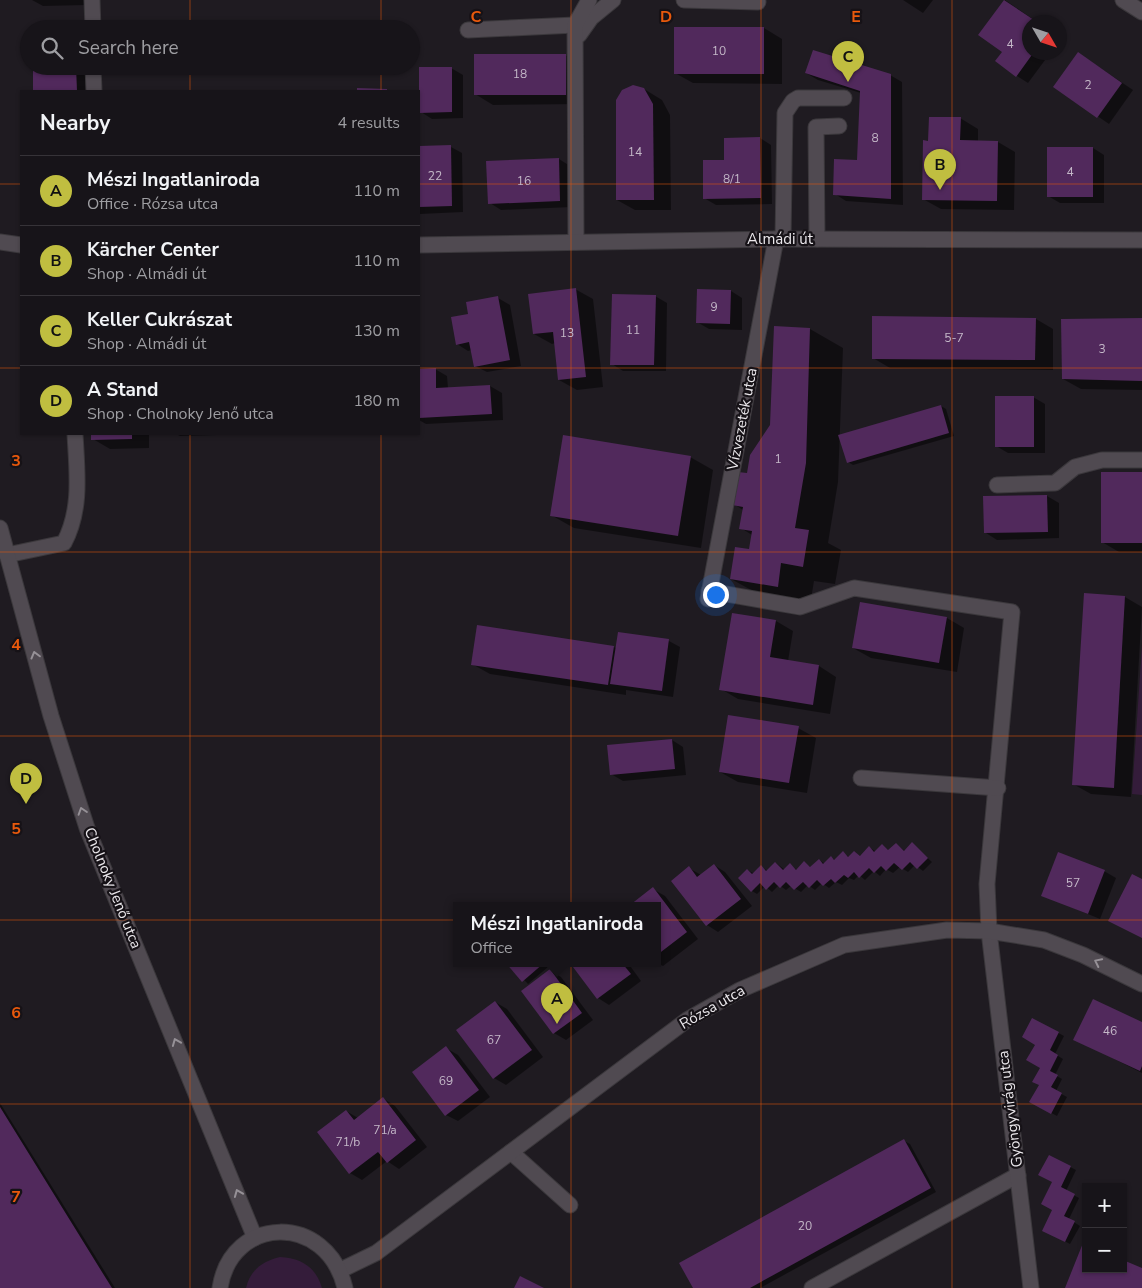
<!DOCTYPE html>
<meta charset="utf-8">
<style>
:root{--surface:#171419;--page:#201d22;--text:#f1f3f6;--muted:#9e9ea2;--line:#363338;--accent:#c0be40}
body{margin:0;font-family:"Nunito Sans",sans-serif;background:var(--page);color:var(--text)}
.controls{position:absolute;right:15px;bottom:15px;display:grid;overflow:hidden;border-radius:0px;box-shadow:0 1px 4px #0004}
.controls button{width:45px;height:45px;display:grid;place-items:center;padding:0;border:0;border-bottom:1px solid var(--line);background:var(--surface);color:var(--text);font:25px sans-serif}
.compass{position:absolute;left:1022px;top:15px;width:45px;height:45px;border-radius:50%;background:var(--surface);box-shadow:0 1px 4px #0004;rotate:129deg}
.you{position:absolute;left:715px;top:594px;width:18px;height:18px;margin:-12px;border:4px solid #fff;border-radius:50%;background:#1a73e8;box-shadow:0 0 0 8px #1a73e833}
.badge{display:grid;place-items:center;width:32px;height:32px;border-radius:50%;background:var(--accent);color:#111;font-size:16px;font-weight:700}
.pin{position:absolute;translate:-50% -41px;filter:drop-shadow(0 1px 2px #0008)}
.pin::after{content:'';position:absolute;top:26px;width:18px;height:15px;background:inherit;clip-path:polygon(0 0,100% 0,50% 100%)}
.popup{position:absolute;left:453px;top:902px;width:208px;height:65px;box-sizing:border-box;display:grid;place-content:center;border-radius:0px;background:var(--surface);filter:drop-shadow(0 1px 4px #0005);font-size:16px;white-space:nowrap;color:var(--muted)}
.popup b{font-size:19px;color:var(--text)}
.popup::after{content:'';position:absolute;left:50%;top:100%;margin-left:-10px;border:10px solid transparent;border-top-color:var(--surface)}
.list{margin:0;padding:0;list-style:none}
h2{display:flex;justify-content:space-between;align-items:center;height:65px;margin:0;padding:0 20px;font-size:21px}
h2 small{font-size:16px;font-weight:400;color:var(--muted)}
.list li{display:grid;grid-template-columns:32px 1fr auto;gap:15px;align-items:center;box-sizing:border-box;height:70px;padding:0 20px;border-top:1px solid var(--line)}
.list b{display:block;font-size:19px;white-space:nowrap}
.list p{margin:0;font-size:16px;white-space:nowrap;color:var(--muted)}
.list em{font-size:16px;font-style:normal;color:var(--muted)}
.icon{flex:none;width:28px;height:28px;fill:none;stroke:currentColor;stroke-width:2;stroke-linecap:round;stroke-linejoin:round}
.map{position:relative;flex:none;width:1142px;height:1288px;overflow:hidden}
.search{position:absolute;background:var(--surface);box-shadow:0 1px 4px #0004;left:20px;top:20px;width:400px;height:55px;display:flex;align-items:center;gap:12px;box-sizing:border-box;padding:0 18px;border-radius:28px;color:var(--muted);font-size:19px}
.panel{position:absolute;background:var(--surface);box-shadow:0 1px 4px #0004;left:20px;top:90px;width:400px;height:345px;border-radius:0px}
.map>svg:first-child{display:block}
</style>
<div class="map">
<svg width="1142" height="1288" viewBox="0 0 1142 1288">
<rect width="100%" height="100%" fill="#1f1b21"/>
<!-- green -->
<g fill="#341c3a">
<polygon points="1142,645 1142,795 1132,794"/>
<path d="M280,1257C301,1258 316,1267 322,1288H246C250,1270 263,1261 280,1257Z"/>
</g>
<!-- shadow -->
<g fill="#0007">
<polygon points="32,0 87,0 87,5 43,6"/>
<polygon points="903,0 933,0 923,13"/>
<polygon points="1005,0 1037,22 1030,22 1030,52 1051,52 1028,83 1017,76 1003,52 980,35"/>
<polygon points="675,28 764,28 782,39 782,84 693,83 675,73"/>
<polygon points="1078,53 1133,90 1109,124 1055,87"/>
<polygon points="565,55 583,65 583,104 493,105 475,94"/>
<polygon points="34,66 88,66 88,91 35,91"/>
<polygon points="451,68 463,75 463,118 432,119 421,112"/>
<polygon points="806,73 890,75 902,82 903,205 846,201 835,194 858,162 861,93 818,80"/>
<polygon points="644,89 662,100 670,115 671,210 635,210 617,200"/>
<polygon points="960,118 978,129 978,142 998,142 1015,152 1014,210 941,209 923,199 930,142"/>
<polygon points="760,138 771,145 772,204 716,205 704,198 725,161"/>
<polygon points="451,147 462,153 463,212 420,214 419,148"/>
<polygon points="1093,148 1104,155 1104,203 1060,203 1048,196"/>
<polygon points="559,159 570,166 572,207 501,210 490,203"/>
<polygon points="575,289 593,299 603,387 577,390 559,380 555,343 552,344 534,334"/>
<polygon points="731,291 742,298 742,330 709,329 697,322"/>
<polygon points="655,296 667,303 666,371 623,371 612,364"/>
<polygon points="498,298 510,305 521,366 487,372 475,366 472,350 468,351 457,344 469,315"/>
<polygon points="1036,319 1053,329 1053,370 890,368 873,358"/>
<polygon points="1142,319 1142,390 1081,389 1063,379"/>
<polygon points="775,327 810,329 843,348 838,482 828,543 841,550 835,584 814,581 810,605 764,597 731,579 750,551 752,535 741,528 743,510 734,504 771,425"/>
<polygon points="435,369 447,376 448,388 490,386 502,393 503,420 426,424 419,420 419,370"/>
<polygon points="1033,397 1045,404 1045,453 1008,453 996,446"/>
<polygon points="941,406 946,409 954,436 853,465 848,462"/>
<polygon points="93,434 149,434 149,448 110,449 93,439"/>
<polygon points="176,434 217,434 217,435 180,436"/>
<polygon points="690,457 713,470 701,548 574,528 551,515"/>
<polygon points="1142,473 1142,552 1119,552 1102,542"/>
<polygon points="1047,496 1059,503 1059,538 997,540 986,533 985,497"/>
<polygon points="1085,595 1125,597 1142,607 1131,797 1091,794 1073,784"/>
<polygon points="947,618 964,628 957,672 871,658 853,648"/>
<polygon points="776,621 793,631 788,661 819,666 836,677 830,714 738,699 721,689"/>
<polygon points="619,634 669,641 680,647 673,697 626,690 626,695 490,674 472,664 614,647 617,649"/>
<polygon points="798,728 816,738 807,793 738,782 720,772"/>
<polygon points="672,740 683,747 686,775 623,781 611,774"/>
<polygon points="896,844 905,851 912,844 932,862 923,871 915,865 908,872 900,867 893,873 886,869 880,876 874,871 865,880 859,875 854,880 849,878 842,885 836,882 829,888 822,883 815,890 808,885 801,892 791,886 786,890 779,885 772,892 765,886 757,894 752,891 747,870 753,873 761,867 768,871 776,863 785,870 790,865 797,870 804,863 812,868 819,860 825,864 831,858 835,860 843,853 849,857 855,852 861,857 870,848 875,851 882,846 889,851"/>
<polygon points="714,865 725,872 752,906 718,932 707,925 689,868 701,875"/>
<polygon points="1104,871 1116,878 1100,919 1042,895"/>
<polygon points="653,889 665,896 698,939 663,966 656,963 657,905 632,905"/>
<polygon points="508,963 544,963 548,967 528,984"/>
<polygon points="571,963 628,963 641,981 609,1005 598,998"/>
<polygon points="550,970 561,977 593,1020 566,1040 554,1033 522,991"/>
<polygon points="495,1002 507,1009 543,1057 506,1085 494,1078"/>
<polygon points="1033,1019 1064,1036 1055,1054 1063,1059 1055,1075 1062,1079 1056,1091 1067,1097 1057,1116 1031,1102 1040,1085 1042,1067"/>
<polygon points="1142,1024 1142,1073 1075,1039"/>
<polygon points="446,1048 458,1055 490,1097 458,1121 446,1115"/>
<polygon points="384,1099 395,1106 427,1147 399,1169 387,1161 362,1180 350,1173 346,1111 358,1118"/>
<polygon points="0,1103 115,1288 0,1288"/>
<polygon points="904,1141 910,1144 936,1192 760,1288 694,1288"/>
<polygon points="1049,1156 1076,1170 1066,1191 1079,1198 1069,1219 1080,1226 1070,1244 1049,1233 1054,1210 1054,1182"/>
</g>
<!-- building -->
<g fill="#51295c">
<polygon points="1004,0 1037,22 1030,22 1030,52 1034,52 1016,77 995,61 1002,52 978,35"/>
<rect x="674" y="27" width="90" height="47"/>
<polygon points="813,50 891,74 891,199 833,195 834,159 857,160 860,91 805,73"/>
<polygon points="1078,52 1122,83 1097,118 1053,87"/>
<rect x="474" y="54" width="92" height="41"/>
<polygon points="33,66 76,66 77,91 33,91"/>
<polygon points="419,67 452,67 452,112 419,113"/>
<polygon points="633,85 644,88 653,104 654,200 616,200 616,100 622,90"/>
<polygon points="357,88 387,89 387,91 357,91"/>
<polygon points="929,117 961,117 960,140 998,141 997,201 922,200 923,140 928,141"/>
<polygon points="760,137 761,198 703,199 703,160 724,160 724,138"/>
<polygon points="451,145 452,206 419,207 419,146"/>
<rect x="1047" y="147" width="46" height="50"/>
<polygon points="559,158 560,201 488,204 486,161"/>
<polygon points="576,288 586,377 558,380 553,332 533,334 528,294"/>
<polygon points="697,289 731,290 730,324 696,323"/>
<polygon points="612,294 656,295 654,365 610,365"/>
<polygon points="498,296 510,360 474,367 469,342 456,345 451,317 468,314 466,302"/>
<polygon points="872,316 1036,318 1035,360 872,359"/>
<polygon points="1142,318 1142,381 1062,379 1061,319"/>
<polygon points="774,326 810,328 806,463 795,528 809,530 803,567 781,563 778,587 730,579 735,547 749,549 752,531 739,529 743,507 732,505 738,472 747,473 750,455 770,425"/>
<polygon points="436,368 436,388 490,385 492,414 419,418 419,369"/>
<rect x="995" y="396" width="39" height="51"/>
<polygon points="941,405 949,433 847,463 838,435"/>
<polygon points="91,434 132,434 132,439 91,440"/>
<polygon points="563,435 691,456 678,536 550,516"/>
<rect x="1101" y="472" width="41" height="71"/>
<polygon points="1047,495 1048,532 984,533 983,496"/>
<polygon points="1084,593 1125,596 1114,788 1072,785"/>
<polygon points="860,602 947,617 939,663 852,648"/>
<polygon points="732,613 776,620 770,657 819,665 813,705 719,690"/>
<polygon points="477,625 614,646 608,685 471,665"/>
<polygon points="618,632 669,639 662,691 610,684"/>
<polygon points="728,715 799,726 789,783 719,772"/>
<polygon points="672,739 675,769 610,775 607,745"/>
<polygon points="912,842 928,858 917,869 910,862 902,870 894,863 886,871 881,866 874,873 869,868 859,878 854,872 848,878 844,875 835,883 831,879 823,886 817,880 809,888 803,882 794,890 786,882 780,888 774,882 766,890 760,883 751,892 738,878 747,869 752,874 761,865 766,871 775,862 783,870 790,863 796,870 804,861 810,867 819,859 823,864 831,856 834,860 843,851 848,857 854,851 860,856 869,846 874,852 882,844 888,850 896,843 904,851"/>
<polygon points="1058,852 1105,870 1088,914 1041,896"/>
<polygon points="714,864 741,899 706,926 671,881 689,866 697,877"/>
<polygon points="1132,874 1142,879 1142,938 1108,921"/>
<polygon points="653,887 687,932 657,955 657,905 630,905"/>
<polygon points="506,963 544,963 522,982"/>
<polygon points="570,963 622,963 631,974 597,999"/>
<polygon points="550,969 582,1013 553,1034 521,991"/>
<polygon points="1093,999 1142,1022 1142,1066 1140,1071 1073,1040"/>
<polygon points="495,1001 532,1050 493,1079 456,1030"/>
<polygon points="1032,1018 1059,1032 1050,1050 1058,1055 1050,1071 1058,1075 1051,1087 1062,1093 1051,1114 1029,1102 1039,1085 1032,1082 1040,1068 1026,1060 1035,1045 1022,1037"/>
<polygon points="446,1046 479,1090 445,1116 412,1072"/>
<polygon points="383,1097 416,1140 387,1163 378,1152 349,1174 317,1132 346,1110 354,1120"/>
<polygon points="0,1107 102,1272 112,1288 0,1288"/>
<polygon points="904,1139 931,1188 750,1288 693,1288 679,1263"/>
<polygon points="1049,1155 1071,1166 1061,1187 1075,1194 1064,1216 1075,1221 1065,1242 1042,1231 1052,1210 1041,1204 1052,1182 1038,1175"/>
<polygon points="1083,1243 1086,1244 1086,1269 1123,1269 1123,1260 1142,1268 1142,1288 1065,1288"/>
<polygon points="520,1276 544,1288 514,1288"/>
</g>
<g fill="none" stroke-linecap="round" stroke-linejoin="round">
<defs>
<g id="lane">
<polyline points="684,0 758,2"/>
<polyline points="468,30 575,25"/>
<polyline points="579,35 591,18 613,0"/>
<polyline points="783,239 785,113 793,101 798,98 844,98"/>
<polyline points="817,239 816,127 839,126"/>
<polyline points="576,242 575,25 589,0"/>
<polyline points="997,485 1055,483 1075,467 1102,460 1142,460"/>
<path d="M7,555L64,543C82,509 77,472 75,434"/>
<polyline points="709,591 800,607 854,588 1012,612 987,884 989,931"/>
<polyline points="861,778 998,788"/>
<polyline points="511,1152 570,1205"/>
<polyline points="812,1288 1018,1175"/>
</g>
<g id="street">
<polyline points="92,0 93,29"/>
<polyline points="1123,0 1142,12"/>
<polyline points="93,66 94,91"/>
<polyline points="708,599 776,239"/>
<polyline points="989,931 1031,1288"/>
<polyline points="341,1270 376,1253 687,1020 740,990 844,945 947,930 989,931 1044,940 1083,955 1142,984"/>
</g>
<g id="secondary">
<polyline points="0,242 21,245"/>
<polyline points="419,245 776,239 1142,240"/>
<polyline points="0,528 51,716 87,828 255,1238"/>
<path d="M220,1288C231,1215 327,1212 345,1288"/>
</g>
</defs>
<!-- lane casing -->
<use href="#lane" stroke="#3b383c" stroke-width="17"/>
<!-- street casing -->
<use href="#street" stroke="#3b383c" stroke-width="17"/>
<!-- secondary casing -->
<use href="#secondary" stroke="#3b383c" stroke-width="17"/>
<!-- lane -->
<use href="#lane" stroke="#504a51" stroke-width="15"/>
<!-- street -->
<use href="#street" stroke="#504a51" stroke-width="15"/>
<!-- secondary -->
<use href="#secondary" stroke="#504a51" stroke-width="15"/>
</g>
<!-- one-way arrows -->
<defs><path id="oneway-chevron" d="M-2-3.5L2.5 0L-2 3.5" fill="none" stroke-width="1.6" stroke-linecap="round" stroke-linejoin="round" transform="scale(1.25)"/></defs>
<g stroke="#969197">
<use href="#oneway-chevron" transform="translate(35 655) rotate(-105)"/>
<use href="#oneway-chevron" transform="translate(82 811) rotate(-108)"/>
<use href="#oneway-chevron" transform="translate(1098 962) rotate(-154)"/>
<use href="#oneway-chevron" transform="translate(176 1042) rotate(-112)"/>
<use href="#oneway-chevron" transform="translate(238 1193) rotate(-112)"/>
</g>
<!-- grid -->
<path fill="none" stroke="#e8590c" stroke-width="1" stroke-opacity="0.55" d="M190,0V29M381,0V29M571,0V1288M761,0V1288M952,0V1288M190,66V91M381,66V91M0,184H21M419,184H1142M0,368H21M419,368H1142M190,434V1288M381,434V1288M0,552H1142M0,736H1142M0,920H1142M0,1104H1142"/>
<g text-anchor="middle" stroke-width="4.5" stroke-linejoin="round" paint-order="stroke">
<!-- number labels -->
<g font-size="12" fill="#c4b8c8">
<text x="1010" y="48">4</text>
<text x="719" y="55">10</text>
<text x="520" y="78">18</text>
<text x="1088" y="89">2</text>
<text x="875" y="142">8</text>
<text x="635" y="156">14</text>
<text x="1070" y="176">4</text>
<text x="435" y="180">22</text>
<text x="732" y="183">8/1</text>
<text x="524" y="185">16</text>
<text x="714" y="311">9</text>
<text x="633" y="334">11</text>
<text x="567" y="337">13</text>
<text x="954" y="342">5-7</text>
<text x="1102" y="353">3</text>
<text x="778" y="463">1</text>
<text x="1073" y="887">57</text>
<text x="1110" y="1035">46</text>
<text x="494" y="1044">67</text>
<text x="446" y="1085">69</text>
<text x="385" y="1134">71/a</text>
<text x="348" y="1146">71/b</text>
<text x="805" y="1230">20</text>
</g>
<!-- street labels -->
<g font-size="15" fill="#ebe8ec" stroke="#161217">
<text x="780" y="244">Almádi út</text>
<text transform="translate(742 419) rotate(-79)" y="5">Vízvezeték utca</text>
<text transform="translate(113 888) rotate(68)" y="5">Cholnoky Jenő utca</text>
<text transform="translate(712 1007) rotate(-30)" y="5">Rózsa utca</text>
<text transform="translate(1010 1109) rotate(-97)" y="5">Gyöngyvirág utca</text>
</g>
</g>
<g font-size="16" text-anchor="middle" font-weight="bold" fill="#e8590c" stroke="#161217" stroke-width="4.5" stroke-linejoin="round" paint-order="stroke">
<text x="476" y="22">C</text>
<text x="666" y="22">D</text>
<text x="856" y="22">E</text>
<text x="16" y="466">3</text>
<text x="16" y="650">4</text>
<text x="16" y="834">5</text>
<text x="16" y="1018">6</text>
<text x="16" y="1202">7</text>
</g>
</svg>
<div class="controls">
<button>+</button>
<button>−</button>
</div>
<svg class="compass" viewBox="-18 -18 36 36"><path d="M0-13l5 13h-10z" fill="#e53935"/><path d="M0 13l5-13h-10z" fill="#9e9ea2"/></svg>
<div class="you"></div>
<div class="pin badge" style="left:557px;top:1024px">A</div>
<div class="popup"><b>Mészi Ingatlaniroda</b>Office</div>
<div class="pin badge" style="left:940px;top:190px">B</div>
<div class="pin badge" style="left:848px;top:82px">C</div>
<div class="pin badge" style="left:26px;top:804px">D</div>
<div class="search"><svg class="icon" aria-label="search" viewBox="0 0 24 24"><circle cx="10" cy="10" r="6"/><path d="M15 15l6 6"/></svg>Search here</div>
<section class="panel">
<h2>Nearby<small>4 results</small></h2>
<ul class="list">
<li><span class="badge">A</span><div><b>Mészi Ingatlaniroda</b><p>Office · Rózsa utca</p></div><em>110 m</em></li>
<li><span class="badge">B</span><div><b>Kärcher Center</b><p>Shop · Almádi út</p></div><em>110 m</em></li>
<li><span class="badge">C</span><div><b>Keller Cukrászat</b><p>Shop · Almádi út</p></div><em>130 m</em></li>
<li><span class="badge">D</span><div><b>A Stand</b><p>Shop · Cholnoky Jenő utca</p></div><em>180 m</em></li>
</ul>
</section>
</div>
